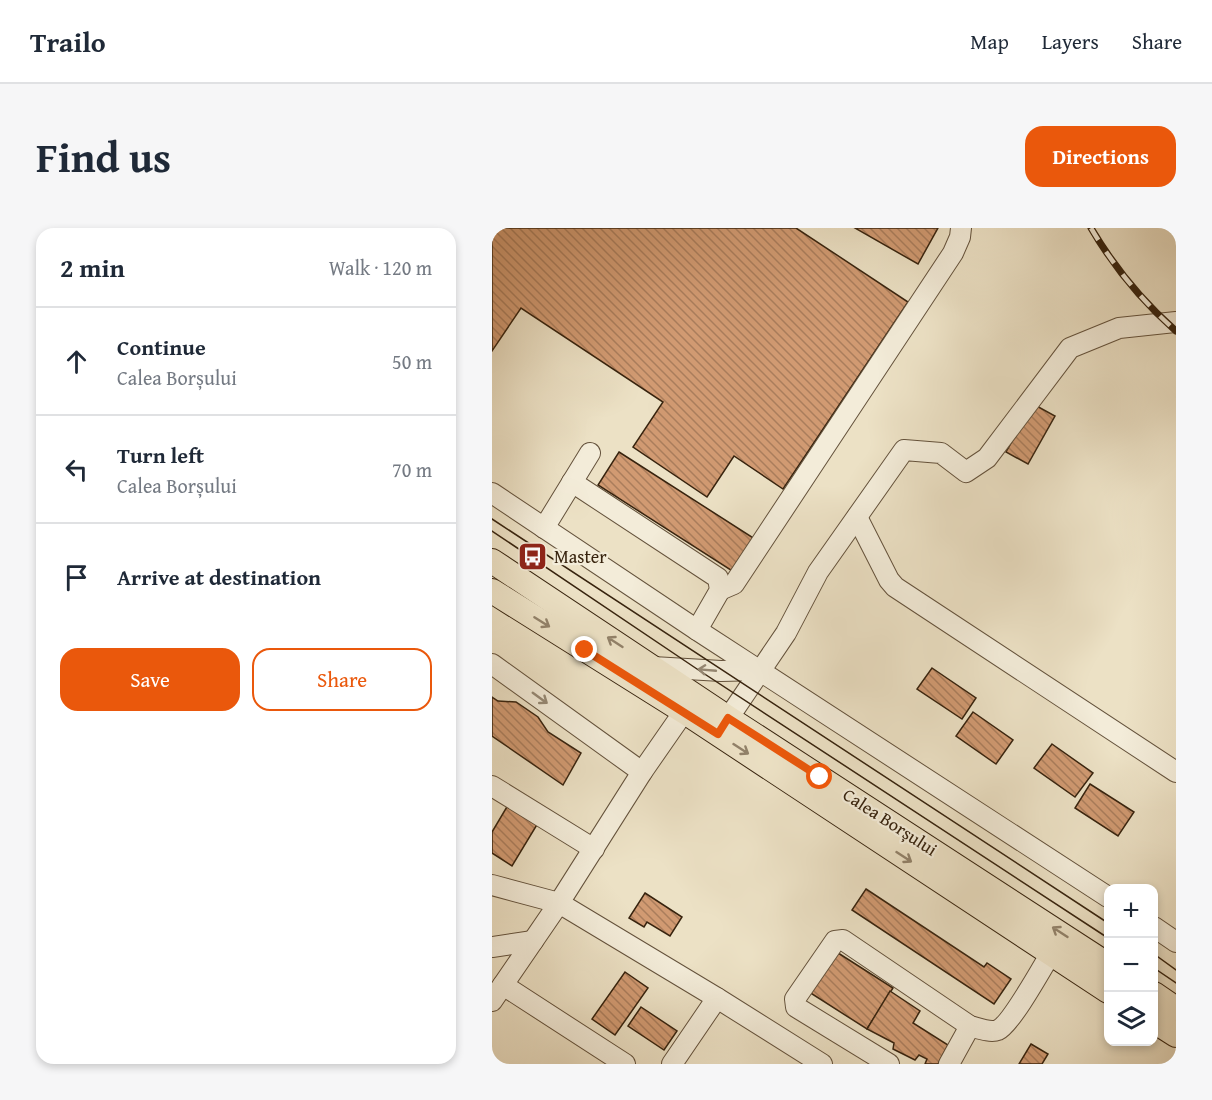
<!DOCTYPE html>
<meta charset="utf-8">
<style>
:root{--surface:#fff;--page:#f6f6f7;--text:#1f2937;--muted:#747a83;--line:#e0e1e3;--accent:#ea580c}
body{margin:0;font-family:"Gentium Book Plus",serif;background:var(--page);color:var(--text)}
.controls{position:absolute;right:18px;bottom:18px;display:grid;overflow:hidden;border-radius:12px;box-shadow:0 3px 9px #0003}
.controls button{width:54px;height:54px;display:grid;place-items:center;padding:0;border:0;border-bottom:2px solid var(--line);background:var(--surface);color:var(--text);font:30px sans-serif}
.stop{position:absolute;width:18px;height:18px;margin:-14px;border:4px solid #ea580c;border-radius:50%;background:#fff}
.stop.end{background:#ea580c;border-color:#fff;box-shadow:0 2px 6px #0008}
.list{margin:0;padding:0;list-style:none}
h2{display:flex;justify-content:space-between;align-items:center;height:78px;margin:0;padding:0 24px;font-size:26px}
h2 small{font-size:20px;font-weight:400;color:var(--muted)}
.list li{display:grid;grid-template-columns:39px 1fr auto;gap:18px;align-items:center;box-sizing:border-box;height:108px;padding:0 24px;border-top:2px solid var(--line)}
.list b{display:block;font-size:22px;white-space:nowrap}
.list p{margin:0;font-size:20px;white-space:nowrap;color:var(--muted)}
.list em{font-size:20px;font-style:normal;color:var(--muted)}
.actions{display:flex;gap:12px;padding:18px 24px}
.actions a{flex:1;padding:14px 0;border:2px solid var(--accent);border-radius:18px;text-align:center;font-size:21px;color:var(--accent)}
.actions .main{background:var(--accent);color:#fff}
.icon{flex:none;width:33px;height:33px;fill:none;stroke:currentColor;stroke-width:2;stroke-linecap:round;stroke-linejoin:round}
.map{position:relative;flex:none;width:684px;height:836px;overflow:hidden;border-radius:18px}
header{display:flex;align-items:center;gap:36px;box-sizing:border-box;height:84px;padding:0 30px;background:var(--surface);border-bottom:2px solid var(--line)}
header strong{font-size:28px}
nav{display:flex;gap:33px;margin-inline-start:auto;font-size:21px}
.intro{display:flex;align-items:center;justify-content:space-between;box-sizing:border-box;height:144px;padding:0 36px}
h1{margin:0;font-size:42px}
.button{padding:15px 27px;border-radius:18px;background:var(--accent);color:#fff;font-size:21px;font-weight:700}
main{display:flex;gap:36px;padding:0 36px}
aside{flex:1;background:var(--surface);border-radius:18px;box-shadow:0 3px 9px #0003}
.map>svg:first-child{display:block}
</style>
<header>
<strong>Trailo</strong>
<nav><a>Map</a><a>Layers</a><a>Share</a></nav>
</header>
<div class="intro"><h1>Find us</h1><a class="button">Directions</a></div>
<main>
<aside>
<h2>2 min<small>Walk · 120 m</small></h2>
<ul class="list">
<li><svg class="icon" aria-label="ahead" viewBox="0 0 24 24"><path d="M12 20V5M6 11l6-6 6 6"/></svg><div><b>Continue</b><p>Calea Borșului</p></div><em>50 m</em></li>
<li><svg class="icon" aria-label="left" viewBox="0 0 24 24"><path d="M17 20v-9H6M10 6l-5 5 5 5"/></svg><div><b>Turn left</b><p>Calea Borșului</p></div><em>70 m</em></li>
<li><svg class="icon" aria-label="arrive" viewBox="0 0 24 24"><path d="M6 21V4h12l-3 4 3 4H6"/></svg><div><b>Arrive at destination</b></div></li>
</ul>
<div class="actions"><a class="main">Save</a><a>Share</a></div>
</aside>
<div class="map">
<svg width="684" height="836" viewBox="0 0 684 836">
<defs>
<pattern id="building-back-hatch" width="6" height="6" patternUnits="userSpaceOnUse" patternTransform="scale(1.5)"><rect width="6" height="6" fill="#d19a72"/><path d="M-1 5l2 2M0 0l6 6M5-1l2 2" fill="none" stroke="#aa7d5c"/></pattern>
</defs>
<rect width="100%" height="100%" fill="#ece1c5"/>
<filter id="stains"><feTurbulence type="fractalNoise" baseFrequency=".00333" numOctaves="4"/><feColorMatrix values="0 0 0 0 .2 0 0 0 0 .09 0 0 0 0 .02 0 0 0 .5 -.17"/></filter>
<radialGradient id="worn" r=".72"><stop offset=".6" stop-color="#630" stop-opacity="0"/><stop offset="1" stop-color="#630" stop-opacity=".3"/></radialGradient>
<!-- building -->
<g fill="url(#building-back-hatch)" stroke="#37230e" stroke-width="1.5">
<polygon points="0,0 304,0 416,74 291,261 242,228 215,269 141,219 171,174 29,80 0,123"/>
<polygon points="363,0 446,0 426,36"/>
<polygon points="541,176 563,188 536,236 514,224"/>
<polygon points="127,224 266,313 245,346 106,257"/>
<polygon points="440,440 484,470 470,491 425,461"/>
<polygon points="0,469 6,473 24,474 46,489 56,504 89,525 71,557 0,508"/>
<polygon points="481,484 521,512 504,536 464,508"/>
<polygon points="560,516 601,545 583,569 542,540"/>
<polygon points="598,556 642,584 626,608 583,580"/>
<polygon points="16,577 46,595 20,638 0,625 0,604"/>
<polygon points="374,661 492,739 495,735 519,751 502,776 360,682"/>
<polygon points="153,665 190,689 178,708 155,694 152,699 137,690"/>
<polygon points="343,723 401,760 375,801 317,764"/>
<polygon points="133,744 156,760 123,807 100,791"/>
<polygon points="398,763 428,783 421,795 456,817 446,836 433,836 435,831 427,827 423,832 401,821 402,815 375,801"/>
<polygon points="149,779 185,803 172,822 136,798"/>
<polygon points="539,816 556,826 550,836 527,836"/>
</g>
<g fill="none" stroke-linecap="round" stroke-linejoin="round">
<defs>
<g id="minor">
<polyline points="80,254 226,350 228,362 205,402"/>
<polyline points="0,265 205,402 616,669"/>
<polyline points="365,289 397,352 403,359 684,544"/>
<polyline points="52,300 98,225"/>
<polyline points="228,362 242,356 461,25 468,9 469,0"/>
<polyline points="0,436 150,544"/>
<polyline points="161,439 229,443 269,442"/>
<polyline points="229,501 294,405 326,344 412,222 449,225 474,244 495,230 578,120 627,100 684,94"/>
<polyline points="0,558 102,621"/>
<polyline points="0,657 67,675 225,770 330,836"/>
<polyline points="662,699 684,714"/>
<polyline points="0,719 41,713"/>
<polyline points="11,757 133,836"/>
<polyline points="0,773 67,675 150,544 200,472"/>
<polyline points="180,836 225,770"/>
<path d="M397,836L304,779L303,771L343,713L351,712L478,798C486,800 498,805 506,802C519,796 550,740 559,725"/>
<polyline points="457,836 478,798"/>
</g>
<g id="major">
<polyline points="0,333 236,490 616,737"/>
<polyline points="0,363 193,484 616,763"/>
<polyline points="662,766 684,781"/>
<polyline points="662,793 684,807"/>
</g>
</defs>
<!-- minor casing -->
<use href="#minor" stroke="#64523c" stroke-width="22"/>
<!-- major casing -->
<use href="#major" stroke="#37230e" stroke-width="26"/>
<!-- minor -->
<use href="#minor" stroke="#f3ecd9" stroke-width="20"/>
<!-- major -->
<use href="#major" stroke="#ece1c5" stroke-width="24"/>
<!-- tram -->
<g stroke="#37230e" stroke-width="1.5">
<polyline points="0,291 616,695"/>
<polyline points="0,303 205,441 616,710"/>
<polyline points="662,726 684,742"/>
<polyline points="662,740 684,755"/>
</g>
<defs>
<path id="rail" d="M599,0C622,39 651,74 684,103"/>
</defs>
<!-- rail casing -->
<use href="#rail" stroke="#37230e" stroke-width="7"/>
<!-- rail -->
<use href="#rail" stroke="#f3ecd9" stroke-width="4.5" stroke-dasharray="14" stroke-linecap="butt"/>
</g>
<!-- one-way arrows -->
<defs><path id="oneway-shaft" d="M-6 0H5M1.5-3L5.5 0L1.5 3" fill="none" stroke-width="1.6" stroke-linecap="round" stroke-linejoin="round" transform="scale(1.5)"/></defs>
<g stroke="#92826a">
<use href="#oneway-shaft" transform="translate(50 394) rotate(32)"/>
<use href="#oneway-shaft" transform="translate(123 414) rotate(-147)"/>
<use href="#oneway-shaft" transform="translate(249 521) rotate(33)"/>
<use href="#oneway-shaft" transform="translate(412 629) rotate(33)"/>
<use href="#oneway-shaft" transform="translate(568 704) rotate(-147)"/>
</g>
<g stroke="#958874">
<use href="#oneway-shaft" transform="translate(215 442) rotate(-175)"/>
<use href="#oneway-shaft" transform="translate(48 470) rotate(36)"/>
</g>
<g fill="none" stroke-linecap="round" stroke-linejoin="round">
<!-- route -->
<polyline stroke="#ea580c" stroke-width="8" points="93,422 226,506 236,490 328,549"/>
</g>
<!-- icons -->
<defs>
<symbol id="bus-square" viewBox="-11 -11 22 22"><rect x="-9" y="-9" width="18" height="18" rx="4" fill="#8f2418" stroke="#f3ecd9"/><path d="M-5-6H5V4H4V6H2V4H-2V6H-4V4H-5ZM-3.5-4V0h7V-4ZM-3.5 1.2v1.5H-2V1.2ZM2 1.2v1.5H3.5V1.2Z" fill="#fff"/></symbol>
</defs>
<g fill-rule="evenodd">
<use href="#bus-square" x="24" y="312" width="33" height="33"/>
</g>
<g text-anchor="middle" stroke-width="4.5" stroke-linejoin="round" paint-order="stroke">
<!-- poi labels -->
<g font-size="18" fill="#37230e" stroke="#f3ecd9" text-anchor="start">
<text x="62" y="335">Master</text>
</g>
<!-- street labels -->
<g font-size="18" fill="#37230e" stroke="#f3ecd9">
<text transform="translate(398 594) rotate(33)" y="6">Calea Borșului</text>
</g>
</g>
<rect width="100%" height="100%" filter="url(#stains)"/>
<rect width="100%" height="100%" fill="url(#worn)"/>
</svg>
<div class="controls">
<button>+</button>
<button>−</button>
<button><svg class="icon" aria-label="layers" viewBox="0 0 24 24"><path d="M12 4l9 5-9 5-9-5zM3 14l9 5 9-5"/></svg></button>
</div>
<div class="stop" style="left:328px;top:549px"></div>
<div class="stop end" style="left:93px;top:422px"></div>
</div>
</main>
